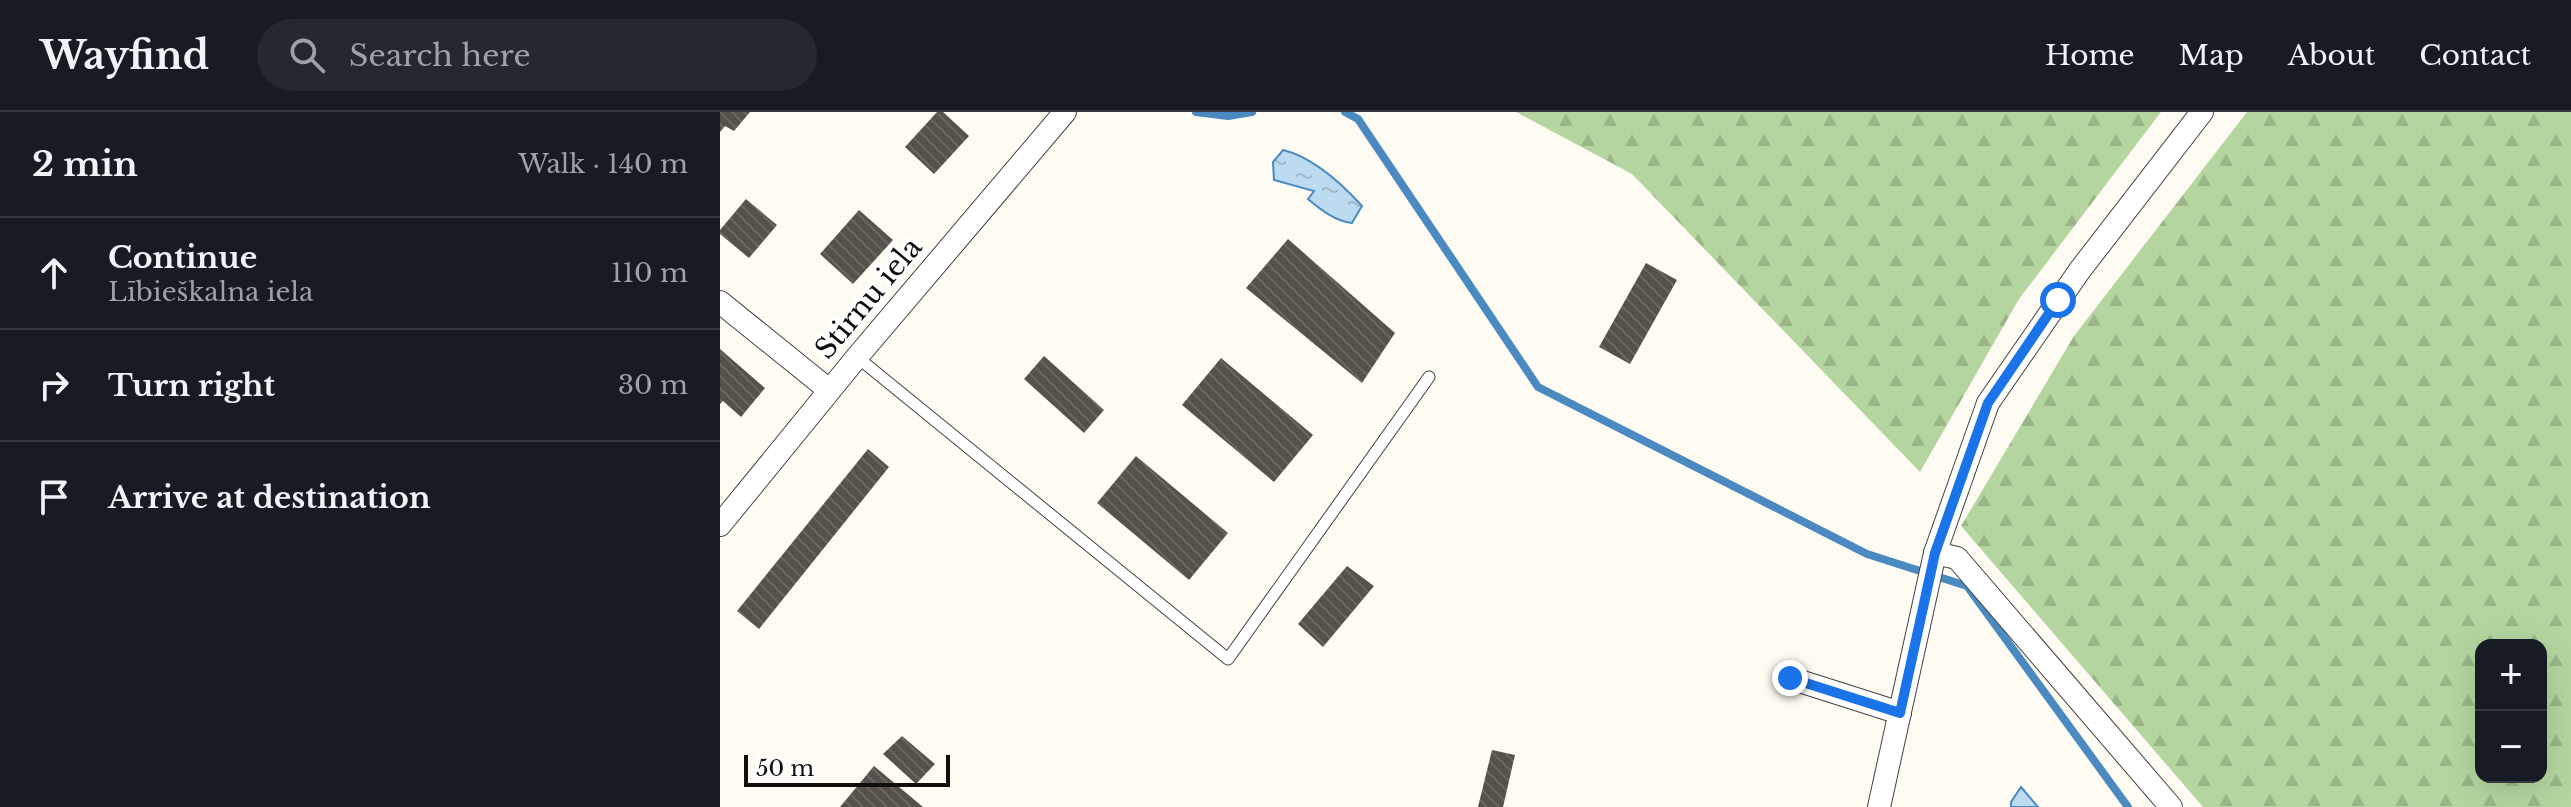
<!DOCTYPE html>
<meta charset="utf-8">
<style>
:root{--surface:#171b24;--page:#242831;--text:#f1f3f6;--muted:#9ea1a6;--line:#363941}
body{margin:0;font-family:"Libre Baskerville",serif;background:var(--page);color:var(--text)}
.controls{position:absolute;right:24px;bottom:24px;display:grid;overflow:hidden;border-radius:16px;box-shadow:0 8px 32px #0002}
.controls button{width:72px;height:72px;display:grid;place-items:center;padding:0;border:0;border-bottom:2px solid var(--line);background:var(--surface);color:var(--text);font:40px sans-serif}
.scale{position:absolute;left:24px;bottom:20px;width:206px;box-sizing:border-box;padding-left:8px;border:4px solid #0f0f0f;border-top:0;font-size:22px;line-height:28px;white-space:nowrap;color:#0f0f0f;-webkit-text-stroke:6px #fff;paint-order:stroke}
.stop{position:absolute;width:24px;height:24px;margin:-18px;border:6px solid #1a73e8;border-radius:50%;background:#fff}
.stop.end{background:#1a73e8;border-color:#fff;box-shadow:0 2px 8px #0008}
.list{margin:0;padding:0;list-style:none}
h2{display:flex;justify-content:space-between;align-items:center;height:104px;margin:0;padding:0 32px;font-size:34px}
h2 small{font-size:26px;font-weight:400;color:var(--muted)}
.list li{display:grid;grid-template-columns:52px 1fr auto;gap:24px;align-items:center;box-sizing:border-box;height:112px;padding:0 32px;border-top:2px solid var(--line)}
.list b{display:block;font-size:30px;white-space:nowrap}
.list p{margin:0;font-size:26px;white-space:nowrap;color:var(--muted)}
.list em{font-size:26px;font-style:normal;color:var(--muted)}
.icon{flex:none;width:44px;height:44px;fill:none;stroke:currentColor;stroke-width:2;stroke-linecap:round;stroke-linejoin:round}
.map{position:relative;flex:none;width:1851px;height:695px;overflow:hidden}
header{display:flex;align-items:center;gap:48px;box-sizing:border-box;height:112px;padding:0 40px;background:var(--surface);border-bottom:2px solid var(--line)}
header strong{font-size:38px}
nav{display:flex;gap:44px;margin-inline-start:auto;font-size:28px}
.search{width:560px;height:72px;background:var(--page);display:flex;align-items:center;gap:20px;box-sizing:border-box;padding:0 28px;border-radius:44px;color:var(--muted);font-size:30px}
main{display:flex}
aside{flex:1;background:var(--surface)}
.map>svg:first-child{display:block}
</style>
<header>
<strong>Wayfind</strong>
<div class="search"><svg class="icon" aria-label="search" viewBox="0 0 24 24"><circle cx="10" cy="10" r="6"/><path d="M15 15l6 6"/></svg>Search here</div>
<nav><a>Home</a><a>Map</a><a>About</a><a>Contact</a></nav>
</header>
<main>
<aside>
<h2>2 min<small>Walk · 140 m</small></h2>
<ul class="list">
<li><svg class="icon" aria-label="ahead" viewBox="0 0 24 24"><path d="M12 20V5M6 11l6-6 6 6"/></svg><div><b>Continue</b><p>Lībieškalna iela</p></div><em>110 m</em></li>
<li><svg class="icon" aria-label="right" viewBox="0 0 24 24"><path d="M7 20v-9h11M14 6l5 5-5 5"/></svg><div><b>Turn right</b></div><em>30 m</em></li>
<li><svg class="icon" aria-label="arrive" viewBox="0 0 24 24"><path d="M6 21V4h12l-3 4 3 4H6"/></svg><div><b>Arrive at destination</b></div></li>
</ul>
</aside>
<div class="map">
<svg width="1851" height="695" viewBox="0 0 1851 695">
<defs>
<pattern id="forest-firs" width="22" height="20" patternUnits="userSpaceOnUse" patternTransform="scale(2)"><rect width="22" height="20" fill="#b4d5a0"/><path d="M5 1l3.5 6h-7zM16 11l3.5 6h-7z" fill="#9ab689"/></pattern>
<pattern id="water-ripples" width="26" height="14" patternUnits="userSpaceOnUse" patternTransform="scale(2)"><rect width="26" height="14" fill="#bcdaf0"/><path d="M2 4q2-2 4 0t4 0M15 11q2-2 4 0t4 0" fill="none" stroke="#a0bacd"/></pattern>
<pattern id="building-back-hatch" width="6" height="6" patternUnits="userSpaceOnUse" patternTransform="scale(2)"><rect width="6" height="6" fill="#57514c"/><path d="M-1 5l2 2M0 0l6 6M5-1l2 2" fill="none" stroke="#6a6561"/></pattern>
</defs>
<rect width="100%" height="100%" fill="#fefcf2"/>
<!-- forest -->
<g fill="url(#forest-firs)" fill-rule="evenodd">
<polygon points="796,0 1441,0 1299,187 1200,360 912,62"/>
<path d="M1527,0H1851V695H1483L1241,414L1354,224ZM1821,533V665H1761V533Z"/>
</g>
<!-- water -->
<g fill="url(#water-ripples)" stroke="#4a8ac0" stroke-width="2">
<path d="M563,38C592,45 622,72 642,94L632,111C615,109 601,98 588,87L594,79L554,68L553,50Z"/>
<polygon points="1301,675 1318,695 1291,695 1291,690"/>
</g>
<g fill="none" stroke-linecap="round" stroke-linejoin="round">
<!-- stream -->
<g stroke="#4a8ac0" stroke-width="8">
<polyline points="476,0 508,4 532,0"/>
<polyline points="625,0 638,7 818,275 1147,442 1247,474 1408,695"/>
</g>
</g>
<!-- building -->
<g fill="url(#building-back-hatch)">
<polygon points="0,0 30,0 14,19 5,14 0,20"/>
<polygon points="217,0 223,0 249,24 214,62 185,35"/>
<polygon points="26,87 57,113 29,146 0,122 0,118"/>
<polygon points="139,98 173,128 133,172 100,142"/>
<polygon points="568,127 675,221 642,271 526,176"/>
<polygon points="926,151 957,168 910,252 879,235"/>
<polygon points="0,237 45,276 21,305 3,289 0,292"/>
<polygon points="324,244 384,298 364,321 304,267"/>
<polygon points="501,246 593,323 554,370 462,293"/>
<polygon points="148,337 169,355 39,517 17,499"/>
<polygon points="416,344 508,421 469,468 377,391"/>
<polygon points="627,454 654,474 603,535 578,512"/>
<polygon points="182,624 215,652 196,672 163,642"/>
<polygon points="772,638 795,643 783,695 758,695"/>
<polygon points="154,654 203,695 120,695"/>
</g>
<g fill="none" stroke-linecap="round" stroke-linejoin="round">
<defs>
<polyline id="lane" points="137,245 508,547 709,265"/>
<g id="street">
<polyline points="0,190 109,278"/>
<polyline points="0,413 137,245 345,0"/>
<polyline points="1215,441 1237,446 1451,695"/>
<polyline points="1070,566 1180,601"/>
<polyline points="1159,695 1215,441 1268,291 1360,158 1482,0"/>
</g>
</defs>
<!-- lane casing -->
<use href="#lane" stroke="#424242" stroke-width="13"/>
<!-- street casing -->
<use href="#street" stroke="#424242" stroke-width="24"/>
<!-- lane -->
<use href="#lane" stroke="#fff" stroke-width="11"/>
<!-- street -->
<use href="#street" stroke="#fff" stroke-width="22"/>
</g>
<g fill="none" stroke-linecap="round" stroke-linejoin="round">
<!-- route -->
<polyline stroke="#1a73e8" stroke-width="10" points="1070,566 1180,601 1215,441 1268,291 1338,188"/>
</g>
<g text-anchor="middle" stroke-width="8" stroke-linejoin="round" paint-order="stroke">
<!-- street labels -->
<g font-size="28" fill="#0f0f0f" stroke="#fff">
<text transform="translate(148 186) rotate(-50)" y="10">Stirnu iela</text>
</g>
</g>
</svg>
<div class="controls">
<button>+</button>
<button>−</button>
</div>
<div class="scale">50 m</div>
<div class="stop" style="left:1338px;top:188px"></div>
<div class="stop end" style="left:1070px;top:566px"></div>
</div>
</main>
